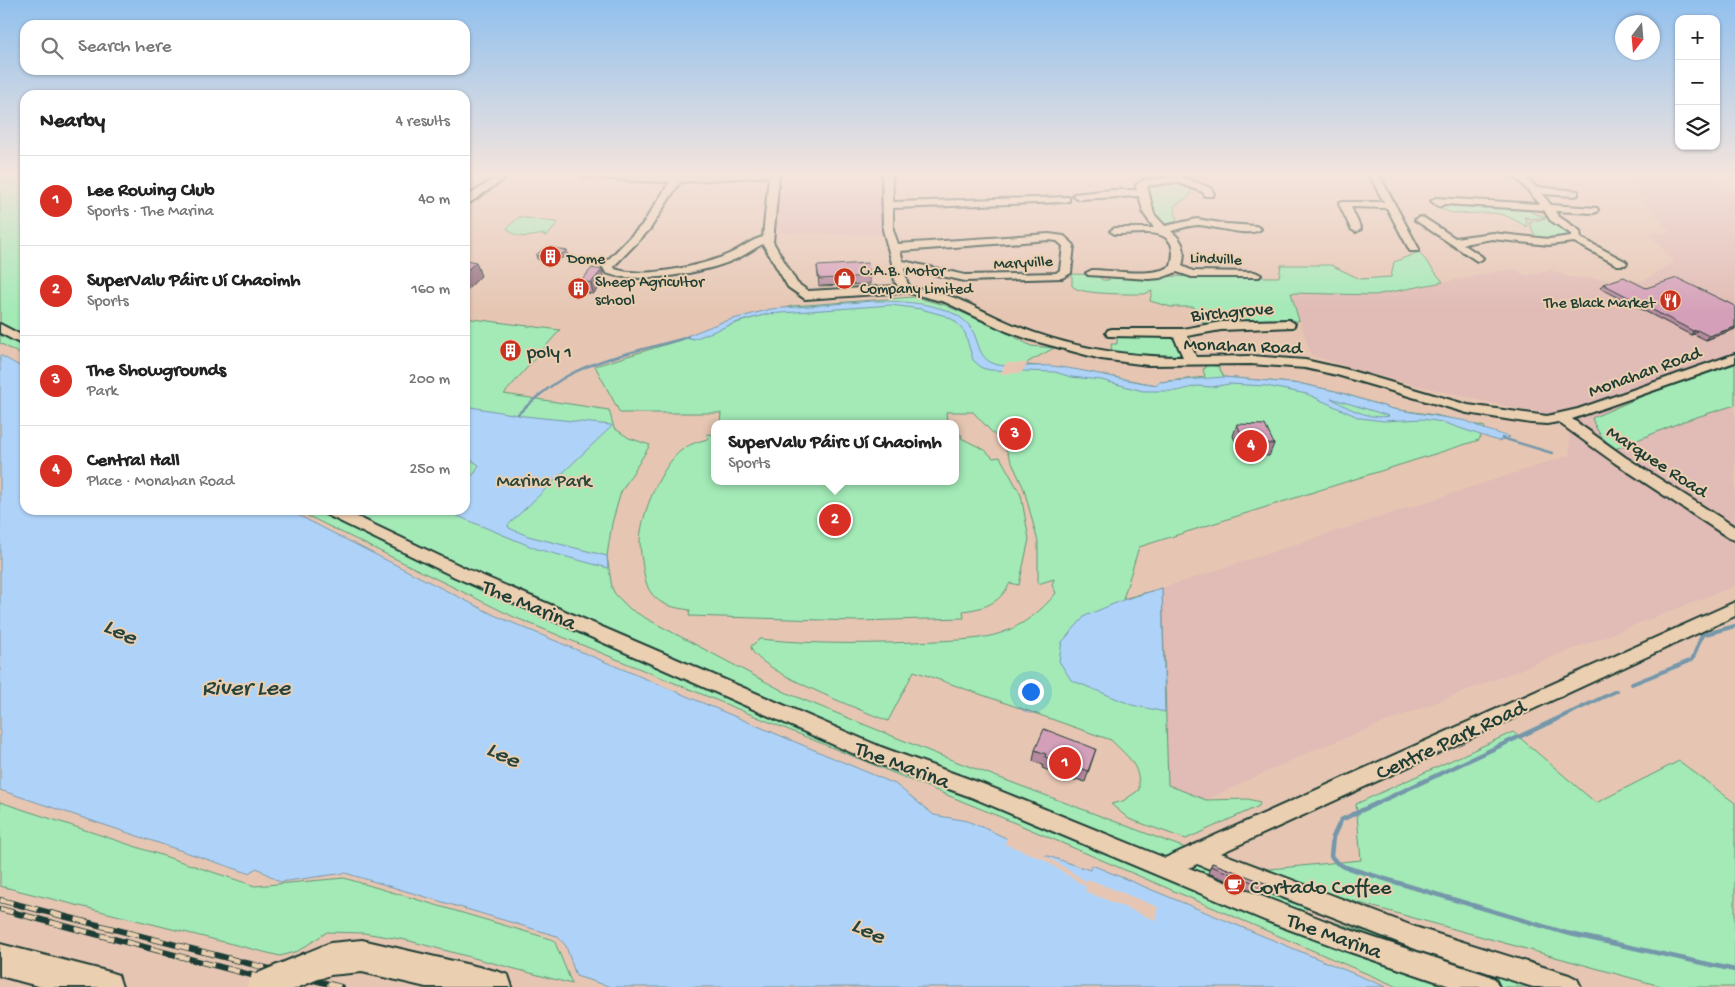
<!DOCTYPE html>
<meta charset="utf-8">
<style>
:root{--surface:#fff;--page:#f6f6f6;--text:#222;--muted:#767676;--line:#e0e0e0;--accent:#d93025}
body{margin:0;font-family:"Gochi Hand",sans-serif;background:var(--page);color:var(--text)}
.controls{position:absolute;right:15px;top:15px;display:grid;overflow:hidden;border-radius:10px;box-shadow:0 1px 4px #0004}
.controls button{width:45px;height:45px;display:grid;place-items:center;padding:0;border:0;border-bottom:1px solid var(--line);background:var(--surface);color:var(--text);font:25px sans-serif}
.compass{position:absolute;left:1615px;top:15px;width:45px;height:45px;border-radius:50%;background:var(--surface);box-shadow:0 1px 4px #0004;rotate:196deg}
.you{position:absolute;left:1030px;top:691px;width:18px;height:18px;margin:-12px;border:4px solid #fff;border-radius:50%;background:#1a73e8;box-shadow:0 0 0 8px #1a73e833}
.badge{display:grid;place-items:center;width:32px;height:32px;border-radius:50%;background:var(--accent);color:#fff;font-size:16px;font-weight:700}
.pin{position:absolute;translate:-50% -50%;border:2px solid #fff;box-shadow:0 1px 5px #0006}
.popup{position:absolute;left:711px;top:420px;width:248px;height:65px;box-sizing:border-box;display:grid;place-content:center;border-radius:10px;background:var(--surface);filter:drop-shadow(0 1px 4px #0005);font-size:16px;white-space:nowrap;color:var(--muted)}
.popup b{font-size:19px;color:var(--text)}
.popup::after{content:'';position:absolute;left:50%;top:100%;margin-left:-10px;border:10px solid transparent;border-top-color:var(--surface)}
.list{margin:0;padding:0;list-style:none}
h2{display:flex;justify-content:space-between;align-items:center;height:65px;margin:0;padding:0 20px;font-size:21px}
h2 small{font-size:16px;font-weight:400;color:var(--muted)}
.list li{display:grid;grid-template-columns:32px 1fr auto;gap:15px;align-items:center;box-sizing:border-box;height:90px;padding:0 20px;border-top:1px solid var(--line)}
.list b{display:block;font-size:19px;white-space:nowrap}
.list p{margin:0;font-size:16px;white-space:nowrap;color:var(--muted)}
.list em{font-size:16px;font-style:normal;color:var(--muted)}
.icon{flex:none;width:28px;height:28px;fill:none;stroke:currentColor;stroke-width:2;stroke-linecap:round;stroke-linejoin:round}
.map{position:relative;flex:none;width:1735px;height:987px;overflow:hidden}
.search{position:absolute;background:var(--surface);box-shadow:0 1px 4px #0004;left:20px;top:20px;width:450px;height:55px;display:flex;align-items:center;gap:12px;box-sizing:border-box;padding:0 18px;border-radius:15px;color:var(--muted);font-size:19px}
.panel{position:absolute;background:var(--surface);box-shadow:0 1px 4px #0004;left:20px;top:90px;width:450px;height:425px;border-radius:15px}
.map>svg:first-child{display:block}
</style>
<div class="map">
<svg width="1735" height="987" viewBox="0 0 1735 987">
<rect width="100%" height="100%" fill="#e6c6b3"/>
<filter id="ink" filterUnits="userSpaceOnUse"><feTurbulence type="fractalNoise" baseFrequency=".02" numOctaves="2"/><feDisplacementMap in="SourceGraphic" scale="10" xChannelSelector="R" yChannelSelector="G"/><feConvolveMatrix kernelMatrix="1 2 1 2 8 2 1 2 1" color-interpolation-filters="sRGB"/></filter>
<g filter="url(#ink)">
<!-- built -->
<g fill="#e1bbb5">
<polygon points="1633,174 1708,180 1723,192 1735,193 1735,586 1309,752 1206,800 1168,785 1162,588 1570,455 1569,432 1536,410 1527,411 1420,386 1374,375 1311,355 1291,293 1375,295 1512,269 1528,276 1549,269 1567,277 1643,281 1674,262 1648,232 1671,233 1637,192"/>
<polygon points="880,188 880,199 882,199 881,223 884,235 775,233 776,196 794,195 797,193"/>
</g>
<!-- green -->
<g fill="#a3eab7" stroke="#619476">
<polygon points="0,173 25,173 25,357 0,343"/>
<polygon points="1176,182 1189,184 1191,195 1174,206 1177,221 1163,225 1155,217 1146,185"/>
<path d="M1443,204L1526,208L1533,213L1547,217L1532,219L1524,217L1528,221L1526,223L1527,227C1518,222 1510,216 1499,214C1479,210 1452,220 1436,205Z"/>
<path d="M519,217L555,222L558,223L548,235L544,236L545,234C529,236 518,241 507,228Z"/>
<polygon points="1549,217 1572,234 1556,239 1537,239 1529,223"/>
<path d="M1419,252L1443,282L1375,295L1291,293L1299,321L1260,322L1256,319L1258,322L1208,325L1204,324L1194,307H1171L1150,301L1152,291L1144,294C1131,294 1080,295 1072,286V274L1098,275L1102,280H1109L1108,276L1279,277L1281,265H1331L1360,279L1391,277L1394,262Z"/>
<path d="M914,297L945,305L1008,333L1031,346L1054,348L1028,362L1027,365C1071,367 1114,378 1157,385L1159,382L1205,377L1203,369L1206,368L1204,363H1212L1214,366H1218L1224,377L1302,384L1335,391L1393,409L1435,415L1485,427L1479,440L1139,547L1123,599L1162,588L1168,785L1206,800L1248,799L1260,802L1259,806L1186,839L1129,819L1111,804L1123,801L1139,790C1140,764 1128,757 1111,740L914,671L888,721C866,712 750,668 751,646L760,639C818,645 878,644 936,641C957,640 981,640 1001,633C1022,626 1042,611 1056,593L1052,585L1054,579L1038,584V542L1024,489L1004,445L973,412H946L947,424H720L721,413H620L595,366L792,306Z"/>
<polygon points="465,318 560,330 504,394 609,410 614,428 629,438 650,445 621,492 612,523 607,556 612,588 615,594 630,609 649,620 787,693 939,755 1169,842 1250,871 1361,860 1356,804 1513,732 1596,803 1679,761 1735,803 1735,987 1664,987 1316,891 1304,913 1548,987 1398,987 1020,825 514,617 296,510 465,510"/>
<polygon points="1122,336 1173,338 1181,353 1178,356 1138,356 1112,352 1111,344 1117,344 1117,338"/>
<path d="M1735,364V405L1684,421L1615,449C1604,440 1597,433 1592,418L1645,395Z"/>
<path d="M707,434L715,435V481H955V434L962,435L961,438L985,450L993,458L1000,457L1021,495L1029,539L1019,585L1010,583C999,604 985,608 963,611L964,618L856,621L689,616L690,610C676,608 661,606 652,594C646,587 645,577 643,568C642,560 640,550 640,541C641,514 661,465 683,449C690,444 699,441 708,439Z"/>
<polygon points="0,802 255,886 344,878 554,940 572,984 406,940 364,933 327,932 298,951 280,956 0,886"/>
</g>
<!-- water -->
<g fill="#afd3f8" stroke="#7597aa" fill-rule="evenodd">
<path d="M872,301C900,301 954,302 971,328C980,342 977,358 995,364C1005,368 1039,365 1052,366C1088,370 1122,380 1157,385L1159,382L1224,377L1302,384L1335,391L1393,409L1467,421L1484,429L1510,437L1498,441L1442,422L1423,419L1384,421L1360,418L1307,394L1266,386L1229,384L1212,387L1197,386L1177,391H1143L1101,380L1071,377L1055,372L990,370L982,368L973,360L965,333L955,321L946,316L921,309L891,305L768,314L738,322L694,339L684,337L722,322L771,309ZM1331,398L1389,416C1370,420 1347,408 1331,398Z"/>
<polygon points="0,355 25,369 25,510 288,510 494,615 895,784 934,815 967,821 989,830 1033,851 1090,870 1092,865 1386,987 611,987 576,976 566,946 557,936 345,873 280,882 257,868 248,873 0,790"/>
<polygon points="465,406 524,416 611,425 612,426 508,525 509,528 528,536 607,556 608,568 537,549 443,510 465,510 465,481 475,473 479,465 465,456"/>
<polygon points="1162,588 1165,712 1132,705 1071,680 1059,661 1062,642 1085,616 1123,600"/>
</g>
<!-- pier -->
<g fill="#e6c6b3">
<polygon points="1006,363 1028,363 1021,373 1000,374"/>
<polygon points="1007,836 1033,849 1046,852 1045,855 1087,882 1088,879 1158,907 1155,920 1085,891 1086,887 1043,859 1005,844"/>
</g>
<g fill="none" stroke-linecap="round" stroke-linejoin="round">
<!-- stream-far2 -->
<g stroke="#7597aa" stroke-width="2.5">
<path d="M518,414C533,400 549,386 567,376C604,356 648,349 688,337"/>
<polyline points="1502,438 1552,453"/>
</g>
<!-- stream-far1 -->
<g stroke="#7597aa" stroke-width="4">
<polyline points="1632,684 1692,660 1702,635 1735,626"/>
<polyline points="1570,713 1616,691"/>
</g>
<!-- stream -->
<polyline stroke="#7597aa" stroke-width="4.5" points="1572,712 1341,820 1333,837 1331,856 1337,863 1345,867 1566,933 1735,970"/>
<defs>
<g id="minor">
<polygon points="502,173 513,173 465,206 465,198"/>
<path d="M578,173L686,176L737,173H781L779,175L773,242L797,283L808,291L898,286L895,282L892,263L883,230L882,173H892L893,202L1069,197V201L1065,202L893,208V230L898,244L1049,234L1064,236L1074,245L1071,273L1062,278L965,281L904,268L907,282L910,287C925,290 941,293 955,298C975,306 994,317 1014,325C1068,347 1125,357 1183,357L1174,337L1108,336L1106,333L1108,330L1112,329H1183L1221,322L1289,320L1295,324L1293,327L1221,330L1187,336L1196,357L1251,356L1305,360L1345,369L1468,405L1547,416L1578,409L1735,354V362L1572,419L1625,457L1735,527V540L1729,538L1615,463L1558,422L1547,424L1531,423L1467,413L1337,375L1305,368L1251,364L1148,365L1101,359L1031,340L1006,331L945,302L906,292L805,299L788,287L763,244C754,248 746,255 736,259C705,273 638,285 606,273L602,266L642,225L670,182L635,181L583,176ZM769,176L763,237C750,240 741,249 729,254C703,266 642,279 615,269L614,266L650,229L680,182ZM1049,240L1057,241L1063,246L1060,270L1056,273L965,275L903,261L900,251Z"/>
<path d="M1172,173H1182V177L1211,188L1214,194L1213,196H1205L1203,192L1176,182L1147,186L1154,214L1165,226L1197,219L1226,224L1256,226L1261,229C1251,238 1213,226 1199,225C1190,225 1179,229 1171,231C1184,241 1186,251 1182,266L1193,271L1255,272L1261,275L1259,277H1192L1177,272L1161,278L1149,279L1088,275L1086,273L1092,270C1113,270 1153,278 1171,266C1182,224 1143,234 1115,234L1110,231L1115,228H1154L1144,214L1139,196L1078,199L1073,196L1074,194L1111,190H1137L1136,185L1144,180L1172,177Z"/>
<polygon points="1368,173 1378,173 1419,249 1418,251 1410,251 1387,208 1351,207 1361,229 1356,232 1351,229 1339,204 1340,202 1384,202"/>
<polygon points="1512,173 1522,173 1536,187 1578,191 1578,195 1574,196 1542,194 1551,205 1597,208 1598,210 1597,212 1593,213 1555,211 1558,216 1580,231 1581,238 1625,261 1627,263 1625,265 1617,265 1574,242 1549,245 1492,239 1463,244 1481,256 1483,258 1481,260 1477,261 1415,220 1420,217 1424,218 1455,238 1492,233 1549,239 1571,236 1571,234 1550,220 1544,210 1444,204 1439,207 1431,201 1436,198 1540,204"/>
<polygon points="0,324 25,337 25,346 0,333"/>
<polygon points="322,510 343,510 467,569 881,747 983,784 1165,858 1735,602 1735,616 1221,853 1418,928 1569,975 1577,979 1581,987 1533,987 1418,950 1197,864 1189,868 1344,928 1487,975 1495,979 1499,987 1453,987 1344,950 1264,920 971,797 868,760 455,577 325,514"/>
</g>
<g id="highway">
<polygon points="362,940 496,971 508,975 512,987 426,987 362,972 330,975 312,982 301,977 296,966 301,955 330,943"/>
<polygon points="0,944 106,971 118,975 122,987 42,987 0,976"/>
</g>
</defs>
<!-- minor casing -->
<use href="#minor" stroke="#1f3d34" stroke-width="4"/>
<!-- highway casing -->
<use href="#highway" stroke="#1f3d34" stroke-width="4"/>
<!-- minor -->
<use href="#minor" fill="#eacfb1" fill-rule="evenodd"/>
<!-- highway -->
<use href="#highway" fill="#eacfb1" fill-rule="evenodd"/>
<defs>
<g id="rail">
<polyline points="0,900 341,987"/>
<polyline points="0,909 297,987"/>
</g>
</defs>
<!-- rail casing -->
<use href="#rail" stroke="#1f3d34" stroke-width="6"/>
<!-- rail -->
<use href="#rail" stroke="#eacfb1" stroke-width="4.5" stroke-dasharray="13" stroke-linecap="butt"/>
<defs>
<polyline id="highway-bridge" points="262,987 312,966"/>
</defs>
<!-- highway-bridge casing -->
<use href="#highway-bridge" stroke="#1f3d34" stroke-width="33" stroke-linecap="butt"/>
<!-- highway-bridge -->
<use href="#highway-bridge" stroke="#eacfb1" stroke-width="29"/>
</g>
<!-- wall -->
<g fill="#b68a9f" stroke="#1f3d34">
<polygon points="567,251 568,255 554,262 546,263 537,259 536,255"/>
<polygon points="817,266 870,276 870,284 819,286"/>
<polygon points="581,281 604,281 593,294 583,292"/>
<polygon points="1603,284 1646,288 1735,306 1735,329 1706,340 1694,334 1691,335 1600,288"/>
<polygon points="1237,424 1274,444 1269,456 1241,455 1233,436"/>
<polygon points="1096,749 1085,782 1076,779 1075,781 1042,768 1043,765 1033,761 1035,750"/>
<polygon points="1212,863 1267,884 1261,894 1208,873"/>
</g>
<!-- shaded-wall -->
<g fill="#947082" stroke="#1f3d34">
<polygon points="567,251 568,255 554,262 553,259"/>
<polygon points="476,262 481,276 465,292 465,272"/>
<polygon points="602,270 604,281 593,294 591,283"/>
<polygon points="1735,327 1735,329 1706,340 1709,336"/>
<polygon points="1697,330 1694,334 1691,335 1693,331"/>
</g>
<!-- building -->
<g fill="#d4a0b9" stroke="#1f3d34">
<polygon points="551,247 567,251 553,259 545,259 536,255 543,249"/>
<polygon points="465,260 476,262 465,272"/>
<polygon points="868,263 870,276 819,279 817,266"/>
<polygon points="592,268 602,270 591,283 581,281"/>
<polygon points="1624,277 1646,288 1677,278 1735,306 1735,327 1709,336 1697,330 1693,331 1603,284"/>
<polygon points="1237,424 1265,425 1274,444 1245,443"/>
<polygon points="1044,729 1096,749 1088,771 1079,767 1078,770 1045,757 1046,754 1035,750"/>
<polygon points="1212,863 1267,884 1265,887 1211,866"/>
</g>
</g>
<!-- sky -->
<linearGradient id="sky" x2="0" y2="1"><stop stop-color="#91c0ee"/><stop offset="0.56" stop-color="#f4e5dd"/><stop offset="1" stop-color="#f4e5dd" stop-opacity="0"/></linearGradient>
<rect width="1735" height="311" fill="url(#sky)"/>
<!-- icons -->
<defs>
<symbol id="building-disc" viewBox="-11 -11 22 22"><circle r="9.5" fill="#c8321e" stroke="#eacfb1"/><path d="M-4-6H4V6H1V3H-1V6H-4ZM-2.5-4.3h1.7v1.8h-1.7ZM.8-4.3h1.7v1.8H.8ZM-2.5-1h1.7V.8h-1.7ZM.8-1h1.7V.8H.8Z" fill="#fff"/></symbol>
<symbol id="shop-disc" viewBox="-11 -11 22 22"><circle r="9.5" fill="#c8321e" stroke="#eacfb1"/><path d="M-5-2.5h2.3a2.7 3.5 0 0 1 5.4 0H5L5.5 6h-11ZM-1.5-2.5h3a1.5 2.3 0 0 0-3 0Z" fill="#fff"/></symbol>
<symbol id="restaurant-disc" viewBox="-11 -11 22 22"><circle r="9.5" fill="#c8321e" stroke="#eacfb1"/><path d="M-5-6h1v4h1v-4h1v4h1v-4h1v5L-1.5 .5V6h-2V.5L-5-1ZM5-6V6H3V1.5H1.5Q1.5-4 5-6Z" fill="#fff"/></symbol>
<symbol id="cafe-disc" viewBox="-11 -11 22 22"><circle r="9.5" fill="#c8321e" stroke="#eacfb1"/><path d="M-5.5-4.5H6V0H3Q3 3.5 0 3.5H-2.5Q-5.5 3.5-5.5 0ZM3-3.2v2h1.7v-2ZM-6 4.5H4V6H-6Z" fill="#fff"/></symbol>
</defs>
<g fill-rule="evenodd">
<use href="#building-disc" x="538" y="244" width="25" height="25"/>
<use href="#shop-disc" x="832" y="266" width="25" height="25"/>
<use href="#building-disc" x="566" y="276" width="25" height="25"/>
<use href="#restaurant-disc" x="1658" y="288" width="25" height="25"/>
<use href="#building-disc" x="498" y="338" width="25" height="25"/>
<use href="#cafe-disc" x="1222" y="872" width="25" height="25"/>
</g>
<g text-anchor="middle" stroke-width="4" stroke-linejoin="round" paint-order="stroke">
<!-- far-poi labels -->
<g font-size="16" fill="#1f3d34" stroke="#eacfb1" text-anchor="start">
<text x="567" y="263">Dome</text>
<text x="860" y="275">C.A.B. Motor<tspan x="860" dy="18">Company Limited</tspan></text>
<text x="595" y="286">Sheep Agricultor<tspan x="595" dy="18">school</tspan></text>
<text x="1655" y="307" text-anchor="end">The Black Market</text>
</g>
<!-- far-street labels -->
<g font-size="16" fill="#1f3d34" stroke="#eacfb1">
<text transform="translate(1216 257) rotate(3)" y="6">Lindville</text>
<text transform="translate(1023 261) rotate(-3)" y="6">Maryville</text>
</g>
<!-- street labels -->
<g font-size="19" fill="#1f3d34" stroke="#eacfb1">
<text transform="translate(1232 310) rotate(-5)" y="7">Birchgrove</text>
<text transform="translate(1243 344) rotate(2)" y="7">Monahan Road</text>
<text transform="translate(1644 370) rotate(-20)" y="7">Monahan Road</text>
<text transform="translate(1658 460) rotate(33)" y="7">Marquee Road</text>
</g>
<!-- poi labels -->
<g font-size="19" fill="#1f3d34" stroke="#eacfb1" text-anchor="start">
<text x="527" y="357">poly 1</text>
</g>
<!-- park labels -->
<g font-size="19" fill="#26463b" stroke="#eacfb1">
<text x="544" y="486">Marina Park</text>
</g>
<!-- near-street labels -->
<g font-size="22" fill="#1f3d34" stroke="#eacfb1">
<text transform="translate(530 603) rotate(23)" y="8">The Marina</text>
<text transform="translate(1450 738) rotate(-25)" y="8">Centre Park Road</text>
<text transform="translate(903 763) rotate(21)" y="8">The Marina</text>
<text transform="translate(1335 934) rotate(20)" y="8">The Marina</text>
</g>
<!-- near-poi labels -->
<g font-size="22" fill="#1f3d34" stroke="#eacfb1" text-anchor="start">
<text x="1250" y="893">Cortado Coffee</text>
</g>
<!-- near-water labels -->
<g font-size="24" font-style="italic" fill="#26443e" stroke="#eacfb1">
<text transform="translate(121 630) rotate(26)" y="8">Lee</text>
<text x="246" y="694">River Lee</text>
<text transform="translate(504 753) rotate(26)" y="8">Lee</text>
<text transform="translate(869 929) rotate(26)" y="8">Lee</text>
</g>
</g>
</svg>
<div class="controls">
<button>+</button>
<button>−</button>
<button><svg class="icon" aria-label="layers" viewBox="0 0 24 24"><path d="M12 4l9 5-9 5-9-5zM3 14l9 5 9-5"/></svg></button>
</div>
<svg class="compass" viewBox="-18 -18 36 36"><path d="M0-13l5 13h-10z" fill="#e53935"/><path d="M0 13l5-13h-10z" fill="#767676"/></svg>
<div class="you"></div>
<div class="pin badge" style="left:1065px;top:763px">1</div>
<div class="pin badge" style="left:835px;top:520px">2</div>
<div class="popup"><b>SuperValu Páirc Uí Chaoimh</b>Sports</div>
<div class="pin badge" style="left:1015px;top:434px">3</div>
<div class="pin badge" style="left:1251px;top:446px">4</div>
<div class="search"><svg class="icon" aria-label="search" viewBox="0 0 24 24"><circle cx="10" cy="10" r="6"/><path d="M15 15l6 6"/></svg>Search here</div>
<section class="panel">
<h2>Nearby<small>4 results</small></h2>
<ul class="list">
<li><span class="badge">1</span><div><b>Lee Rowing Club</b><p>Sports · The Marina</p></div><em>40 m</em></li>
<li><span class="badge">2</span><div><b>SuperValu Páirc Uí Chaoimh</b><p>Sports</p></div><em>160 m</em></li>
<li><span class="badge">3</span><div><b>The Showgrounds</b><p>Park</p></div><em>200 m</em></li>
<li><span class="badge">4</span><div><b>Central Hall</b><p>Place · Monahan Road</p></div><em>250 m</em></li>
</ul>
</section>
</div>
